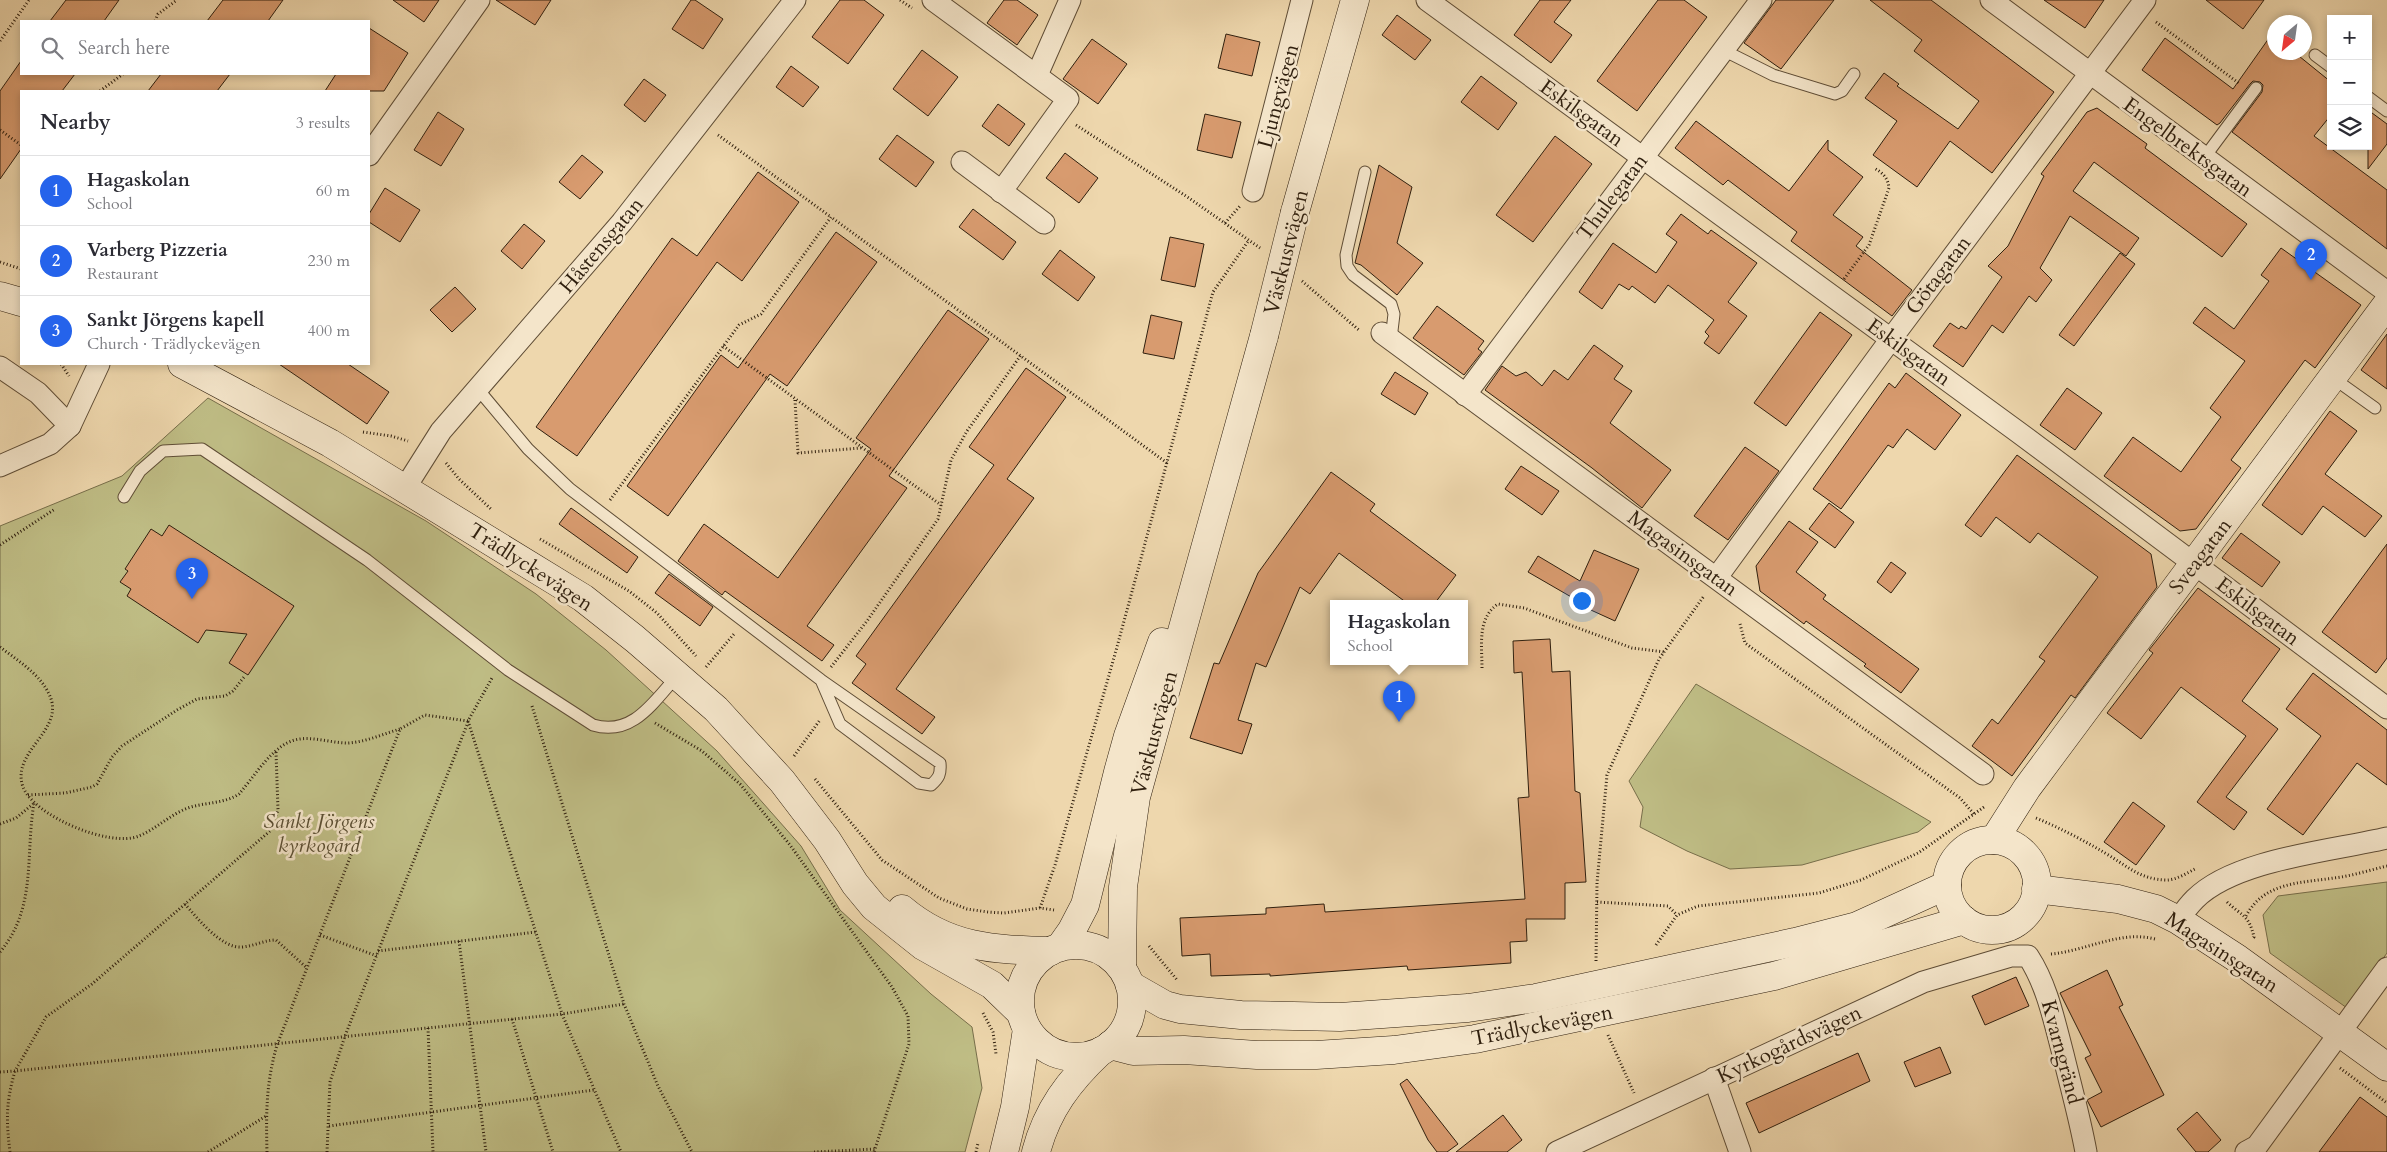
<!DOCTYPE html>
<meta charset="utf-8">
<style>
:root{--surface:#fff;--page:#f2f2f3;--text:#2b2b33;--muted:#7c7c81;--line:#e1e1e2;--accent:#2563eb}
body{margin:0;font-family:Cardo,serif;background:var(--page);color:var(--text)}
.controls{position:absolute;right:15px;top:15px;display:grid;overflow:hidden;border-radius:0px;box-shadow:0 2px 8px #0003}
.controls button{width:45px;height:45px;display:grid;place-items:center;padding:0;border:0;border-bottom:1px solid var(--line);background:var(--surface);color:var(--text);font:25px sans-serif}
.compass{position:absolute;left:2267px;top:15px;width:45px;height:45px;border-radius:50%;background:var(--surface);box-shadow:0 2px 8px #0003;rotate:209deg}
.you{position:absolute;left:1581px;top:600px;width:18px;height:18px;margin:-12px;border:4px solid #fff;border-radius:50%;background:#1a73e8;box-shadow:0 0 0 8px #1a73e833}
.badge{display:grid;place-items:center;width:32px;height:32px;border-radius:50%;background:var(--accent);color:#fff;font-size:16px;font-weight:700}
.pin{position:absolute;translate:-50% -41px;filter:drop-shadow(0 1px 2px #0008)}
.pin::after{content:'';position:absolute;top:26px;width:18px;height:15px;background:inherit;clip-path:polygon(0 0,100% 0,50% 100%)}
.popup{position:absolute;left:1330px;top:600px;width:138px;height:65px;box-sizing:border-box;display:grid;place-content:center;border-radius:0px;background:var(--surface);filter:drop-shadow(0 1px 4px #0005);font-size:16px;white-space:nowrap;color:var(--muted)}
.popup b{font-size:19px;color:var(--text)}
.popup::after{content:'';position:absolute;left:50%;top:100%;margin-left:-10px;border:10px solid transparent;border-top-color:var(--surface)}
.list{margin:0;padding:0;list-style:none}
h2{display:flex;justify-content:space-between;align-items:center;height:65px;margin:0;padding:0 20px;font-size:21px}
h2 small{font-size:16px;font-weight:400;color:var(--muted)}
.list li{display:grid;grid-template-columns:32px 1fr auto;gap:15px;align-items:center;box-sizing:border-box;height:70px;padding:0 20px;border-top:1px solid var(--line)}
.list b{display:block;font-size:19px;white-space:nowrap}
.list p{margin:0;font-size:16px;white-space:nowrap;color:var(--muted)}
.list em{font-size:16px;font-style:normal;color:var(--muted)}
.icon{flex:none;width:28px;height:28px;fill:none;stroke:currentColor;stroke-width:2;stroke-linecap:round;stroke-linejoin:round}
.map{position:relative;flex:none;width:2387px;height:1152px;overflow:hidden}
.search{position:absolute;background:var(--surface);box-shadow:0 2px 8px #0003;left:20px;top:20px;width:350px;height:55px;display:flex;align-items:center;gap:12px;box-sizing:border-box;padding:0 18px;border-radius:0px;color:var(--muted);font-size:19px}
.panel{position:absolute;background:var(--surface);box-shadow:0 2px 8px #0003;left:20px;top:90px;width:350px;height:275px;border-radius:0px}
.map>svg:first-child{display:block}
</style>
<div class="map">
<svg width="2387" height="1152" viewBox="0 0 2387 1152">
<rect width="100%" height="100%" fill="#eed7ad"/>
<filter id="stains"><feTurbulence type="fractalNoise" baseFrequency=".004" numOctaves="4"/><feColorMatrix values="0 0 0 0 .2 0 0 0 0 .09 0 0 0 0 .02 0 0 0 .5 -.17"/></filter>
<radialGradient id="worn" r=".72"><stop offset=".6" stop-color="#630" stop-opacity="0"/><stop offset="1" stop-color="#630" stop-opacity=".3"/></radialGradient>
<!-- green -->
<g fill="#bfbd85" stroke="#776e4a">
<polygon points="208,398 426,521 536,594 606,650 717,751 801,846 840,910 931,994 972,1027 982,1088 965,1152 0,1152 0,526 122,476"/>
<polygon points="1696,684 1931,822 1918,832 1802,865 1730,869 1687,851 1640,827 1643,807 1629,781"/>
<polygon points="2387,882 2387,953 2347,1008 2270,953 2263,915 2278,896"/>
</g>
<!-- building -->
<g fill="#d89b6f" stroke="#2f1f0e">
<polygon points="66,0 119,0 104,21 50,21"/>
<polygon points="223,0 283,0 268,21 207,21"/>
<polygon points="393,0 439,0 424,22"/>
<polygon points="496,0 551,0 535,25"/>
<polygon points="691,0 695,0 723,19 703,49 672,29"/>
<polygon points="840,0 864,0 884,15 848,64 812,37"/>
<polygon points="1004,0 1017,0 1038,15 1017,45 987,23"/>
<polygon points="1540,0 1571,0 1554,22 1572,35 1551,63 1514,35"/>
<polygon points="1658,0 1684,0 1707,17 1637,111 1597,81"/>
<polygon points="1776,0 1834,0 1781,69 1744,43"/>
<polygon points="1870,0 1931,0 2054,92 1992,173 1950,141 1917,187 1873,155 1897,121 1865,98 1884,73 1899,84 1897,86 1958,129 1979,101 1914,51 1922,40"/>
<polygon points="2044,0 2104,0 2085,28"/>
<polygon points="2206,0 2264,0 2243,29"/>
<polygon points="1397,15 1431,40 1415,60 1382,35"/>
<polygon points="369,28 408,53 384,91 325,91 336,74 369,74"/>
<polygon points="2274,31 2274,52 2294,52 2331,82 2331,115 2314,136 2387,190 2387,249 2232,132 2262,92 2263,85 2260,82 2253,81 2250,84 2220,123 2217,125 2142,70 2165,38 2233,89"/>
<polygon points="1226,34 1260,42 1252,76 1218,68"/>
<polygon points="1092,39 1127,64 1098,104 1063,79"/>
<polygon points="922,50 958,77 928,116 893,89"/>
<polygon points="21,61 21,74 75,74 62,91 21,91 21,149 0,179 0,91"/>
<polygon points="791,66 819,87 803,107 776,87"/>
<polygon points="161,74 230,74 217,91 148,91"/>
<polygon points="1481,76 1517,103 1498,130 1461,102"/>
<polygon points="644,79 666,95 645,122 624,105"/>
<polygon points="998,104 1025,124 1009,146 982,126"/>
<polygon points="2097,108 2147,144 2145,148 2247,224 2222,257 2094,162 2073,191 2139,238 2126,256 2070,216 2040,268 2052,280 2036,302 2029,296 2003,333 1992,325 1963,367 1933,346 1950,323 1959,329 1961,326 1966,329 2002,277 1988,266 2008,246 2044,176 2041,174 2087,112"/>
<polygon points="2368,110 2387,124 2387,144 2368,169"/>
<polygon points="438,112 464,129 441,166 414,150"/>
<polygon points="1205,114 1241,122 1232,158 1197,150"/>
<polygon points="1696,121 1789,191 1828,140 1828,150 1863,177 1833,215 1863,237 1856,246 1912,290 1892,316 1791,241 1797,232 1728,180 1723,185 1675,148"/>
<polygon points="897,135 934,162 916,187 879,159"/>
<polygon points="1555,136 1592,164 1533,242 1496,215"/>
<polygon points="1065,153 1098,178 1079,203 1046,178"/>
<polygon points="582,155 603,172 580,199 559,182"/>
<polygon points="1379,165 1412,187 1397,243 1423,263 1397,295 1361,265 1355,263"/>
<polygon points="758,172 799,202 742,281 717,262 577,456 536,427 672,238 697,256"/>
<polygon points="385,188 420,210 400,242 369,222 369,214"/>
<polygon points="973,209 1016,242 1003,260 959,227"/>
<polygon points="1681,214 1708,234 1711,230 1757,263 1728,302 1747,316 1719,354 1704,343 1709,336 1705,332 1714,320 1668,285 1655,303 1632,286 1629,290 1619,284 1602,309 1579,292 1613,243 1656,273 1677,242 1666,234"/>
<polygon points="524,224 545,241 522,269 501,251"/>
<polygon points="836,232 877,262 787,386 770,374 668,516 627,486 721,355 738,368"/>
<polygon points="1170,237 1204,244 1195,287 1161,280"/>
<polygon points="2281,248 2361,305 2315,368 2305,360 2231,460 2241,468 2196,529 2180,531 2104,476 2133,437 2181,472 2221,417 2210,408 2245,361 2193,323 2205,307 2234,329 2269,281 2261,275"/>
<polygon points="1060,250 1095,277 1078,301 1042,274"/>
<polygon points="2120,253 2135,264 2074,346 2059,335"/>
<polygon points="455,287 476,309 452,332 430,310"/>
<polygon points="1437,306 1484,341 1478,349 1482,352 1464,375 1413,338"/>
<polygon points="948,310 989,339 889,476 907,488 807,626 834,645 822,661 725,591 722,595 678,561 704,524 778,578 871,449 856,438"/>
<polygon points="1820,312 1852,335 1786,426 1754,403"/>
<polygon points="1151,315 1182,322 1174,359 1143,353"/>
<polygon points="2387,334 2387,389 2361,370"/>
<polygon points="1594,345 1623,366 1614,379 1632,391 1610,423 1671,470 1642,508 1592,468 1485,390 1502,366 1516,376 1526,372 1542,386 1554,370 1568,380"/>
<polygon points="279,364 348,364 389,392 367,424"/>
<polygon points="1026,368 1066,397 1007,479 1034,498 896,689 935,717 922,734 852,683 866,664 856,656 994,465 969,447"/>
<polygon points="1395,372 1428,393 1415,415 1381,394"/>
<polygon points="1906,373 1961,415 1935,450 1907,429 1893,448 1888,445 1841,509 1813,489 1889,383 1895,388"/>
<polygon points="2067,388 2102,413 2075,450 2040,425"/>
<polygon points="2330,411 2357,431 2325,474 2382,516 2365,537 2323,506 2302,535 2262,505"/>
<polygon points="1745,447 1779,471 1728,540 1694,516"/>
<polygon points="2017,455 2151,554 2157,587 2075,698 2071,695 2012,776 1972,746 1992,719 1998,724 2045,661 2039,657 2098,577 2038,533 2030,543 1996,517 1981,537 1965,525"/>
<polygon points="1521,466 1559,491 1542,515 1505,489"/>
<polygon points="1331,472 1375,504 1370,511 1456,575 1435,603 1407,603 1339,553 1310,594 1300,587 1266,667 1256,663 1238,720 1252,724 1242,754 1190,738 1214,663 1219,664 1258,573"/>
<polygon points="1829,503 1854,522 1835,548 1809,529"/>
<polygon points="571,508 638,557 627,573 559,524"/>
<polygon points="1789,521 1818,542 1796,572 1826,595 1823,599 1919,669 1901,693 1864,666 1866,664 1806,621 1804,624 1760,591 1756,566"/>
<polygon points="169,525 294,606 248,675 229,663 247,634 206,630 198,643 127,596 131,589 120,582 128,571 125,569 151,529 162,536"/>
<polygon points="2241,533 2280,562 2262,587 2222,558"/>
<polygon points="2387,544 2387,658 2376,673 2322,632"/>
<polygon points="1594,550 1639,569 1615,621 1571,601 1573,598 1528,572 1538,556 1580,581"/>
<polygon points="1891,562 1906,573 1891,593 1877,582"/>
<polygon points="669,574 713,607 700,626 655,593"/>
<polygon points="2198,588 2280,649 2242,701 2278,729 2226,797 2247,812 2234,830 2197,802 2246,736 2181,687 2141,739 2107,713 2153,653 2149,650"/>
<polygon points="1550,639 1552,672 1570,671 1575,791 1580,793 1586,882 1565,883 1565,919 1526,919 1527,941 1510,942 1511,963 1408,970 1407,966 1270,976 1270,974 1211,976 1210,954 1182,956 1180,918 1266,914 1266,908 1324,904 1325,912 1525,899 1518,798 1529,797 1522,672 1514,673 1513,641"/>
<polygon points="2313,673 2387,730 2387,785 2357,763 2303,835 2267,809 2321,736 2286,709"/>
<polygon points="2133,802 2165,826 2136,865 2104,842"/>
<polygon points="2107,970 2123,1005 2119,1007 2164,1095 2101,1127 2087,1100 2102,1092 2085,1058 2091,1055 2060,993"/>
<polygon points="2016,977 2029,1006 1985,1025 1972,996"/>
<polygon points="1940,1047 1951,1073 1915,1087 1904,1062"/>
<polygon points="1858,1053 1870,1081 1759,1133 1746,1103"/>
<polygon points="1407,1079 1458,1144 1447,1152 1437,1152 1428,1140 1400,1084"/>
<polygon points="2360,1097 2387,1117 2387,1152 2319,1152"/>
<polygon points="2197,1112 2221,1140 2208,1152 2196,1152 2177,1129"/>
<polygon points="1503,1115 1522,1140 1507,1152 1456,1152"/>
</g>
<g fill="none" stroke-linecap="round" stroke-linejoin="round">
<defs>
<g id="lane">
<polyline points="1723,50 1773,75 1835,94 1842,91 1854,74"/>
<polyline points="2315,55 2331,67"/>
<polyline points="2368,97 2387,111"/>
<polyline points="2204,158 2256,88"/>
<polyline points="1365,172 1346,255 1347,266 1353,275 1391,304 1394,314 1391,339"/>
<polyline points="2333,378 2375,408"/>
<path d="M477,388L528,449L570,489L821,680L940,763C941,774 939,778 931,785L919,783L840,724L821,680"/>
<path d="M124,497L140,471L163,451L202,449L367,560L508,670L593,725C633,737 654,701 678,675"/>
</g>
<g id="street">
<polyline points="933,0 1068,99 1001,192"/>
<polyline points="1427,0 2018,432 2387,708"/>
<polyline points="1991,0 2387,292"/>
<polyline points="1037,75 1070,0"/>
<polyline points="369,155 479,0"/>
<polyline points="962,162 1044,223"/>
<polyline points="1253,191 1302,0"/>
<polyline points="1382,333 1983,774"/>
<polyline points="0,367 38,393 70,426"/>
<polyline points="1465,395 1761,0"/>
<polyline points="0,466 50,444 70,426 99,364"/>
<polyline points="405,488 441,431 622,222 795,0"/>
<polyline points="1717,577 1891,339 2145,0"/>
<path d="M2178,920C2183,913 2189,905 2195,899C2235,859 2332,851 2387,838"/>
<polyline points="1714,1078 1740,1152"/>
<path d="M1557,1152L1923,982L2011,956H2028C2047,985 2054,1020 2063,1054C2071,1087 2080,1119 2086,1152"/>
<polyline points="2246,1152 2257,1146 2387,968"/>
</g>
<g id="secondary">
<polyline points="1295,212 1355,0"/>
<polyline points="0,296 21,302"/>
<polyline points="182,364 330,443 583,598 635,639 716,709 782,781 827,840 855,884 874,907 923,946 992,985 1021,1013"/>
<polyline points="1994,840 2027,788 2387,304"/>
<circle cx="1992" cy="885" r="45"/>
<polyline points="2036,889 2118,899 2156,909 2178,920 2238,959 2387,1067"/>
<path d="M902,909C948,948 994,950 1051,951"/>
<circle cx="1076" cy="1001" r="56"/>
<polyline points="1060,947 1072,930 1085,905 1118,772 1128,736 1162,642"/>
<polyline points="1122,968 1123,887 1136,797 1264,336"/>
<polyline points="1130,985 1165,1005 1180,1009 1241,1015 1340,1017 1468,1008 1536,998 1795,942 1857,926 1947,885"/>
<polyline points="1110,1045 1133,1051 1184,1050 1257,1055 1316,1055 1394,1050 1475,1039 1774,976 1964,920"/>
<polyline points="1004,1152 1015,1107 1027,1029"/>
<path d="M1036,1152C1047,1110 1069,1081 1101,1051"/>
</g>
</defs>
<!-- lane casing -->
<use href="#lane" stroke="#5f4d36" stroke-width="13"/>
<!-- street casing -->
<use href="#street" stroke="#5f4d36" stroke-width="23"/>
<!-- secondary casing -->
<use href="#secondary" stroke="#2f1f0e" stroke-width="29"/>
<!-- path -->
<g stroke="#2f1f0e" stroke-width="3" stroke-dasharray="1 2.5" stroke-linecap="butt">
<polyline points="900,0 912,8"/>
<polyline points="155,21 158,14 177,0"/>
<polyline points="2156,22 2240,84"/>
<polyline points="0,41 29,0"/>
<polyline points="100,91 123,74"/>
<polyline points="1076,125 1189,198 1260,248"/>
<polyline points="0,130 21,145"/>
<polyline points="718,135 831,217"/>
<polyline points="1225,223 1240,206"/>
<polyline points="0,262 21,269"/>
<path d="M1844,279L1869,245L1889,188C1888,178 1883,173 1874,168"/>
<polyline points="1302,281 1360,331"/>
<polyline points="723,346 941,505"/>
<polyline points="61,364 69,376"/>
<polyline points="795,400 798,453 861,448"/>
<polyline points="363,432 391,436 408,441"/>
<polyline points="446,463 459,479 492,510"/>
<polyline points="610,500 739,325 761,314 831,217 1167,463"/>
<polyline points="540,539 629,591 657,613 696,656"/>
<polyline points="0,545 55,509"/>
<polyline points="1740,624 1745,643 1960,798 1974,814"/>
<path d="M0,647C17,660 40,674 49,694C67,730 10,751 23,787C34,816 110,848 139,836C156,829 171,814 188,808C205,802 224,804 239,794C253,778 268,753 287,743C306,733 327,743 348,743C366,742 383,734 400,729"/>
<polyline points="706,667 734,634"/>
<polyline points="831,667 867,621 938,519 951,460 967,431 1021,355"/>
<path d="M1482,668C1482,645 1477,618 1498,604L1524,608L1632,648L1665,652"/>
<polyline points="532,706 624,1004 658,1086 692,1152"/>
<polyline points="468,721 562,1014 621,1152"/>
<polyline points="655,723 702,751 740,784 790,845 892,987 908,1016 909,1044 874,1152"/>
<polyline points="794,756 820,720"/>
<polyline points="815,779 882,860 939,898 967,909 988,912 1004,913 1040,908 1054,910"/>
<polyline points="28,795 65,793 92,787 97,784 112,757 122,746 177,710 197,699 225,696 233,691 244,677"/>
<path d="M2036,818C2060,828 2083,840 2105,853C2126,865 2140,880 2167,880C2176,880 2187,873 2195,869"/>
<polyline points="0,824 16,818 33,804"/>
<polyline points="1597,902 1668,906 1677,915"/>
<path d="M2227,902C2242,916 2249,915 2254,937L2252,939"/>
<path d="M185,904C197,918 222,949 242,947C255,946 264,940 276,940L307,968"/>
<polyline points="1040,908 1055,865 1117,647 1213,292 1249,240"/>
<path d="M2246,916C2264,882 2300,883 2334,878C2352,876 2370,870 2387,866"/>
<polyline points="320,935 377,956"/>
<polyline points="459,941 486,1152"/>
<polyline points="1656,945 1677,915 1698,906 1819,893 1861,880 1918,853 1984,807"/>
<polyline points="1149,946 1178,981"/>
<polyline points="378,951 536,932"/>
<path d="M0,952C37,908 25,856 34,803"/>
<path d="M2051,954C2086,951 2120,930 2155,939"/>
<polyline points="1596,961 1597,883 1607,775 1659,659 1704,596"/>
<polyline points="983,1013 993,1032 996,1054"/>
<polyline points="512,1019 553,1152"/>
<polyline points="428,1028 433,1152"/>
<polyline points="1608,1035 1634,1093"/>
<polyline points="2340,1068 2387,1103"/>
<polyline points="0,1072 15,1071 46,1017 92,984 270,831 278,810 276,752"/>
<polyline points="329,1126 594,1090"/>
<path d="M10,1152C6,1120 6,1102 15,1071L562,1014L624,1004"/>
<polyline points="208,1152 266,1116"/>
<path d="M267,1152C266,1113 266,1083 277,1045L400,729L425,715L468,721L492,678"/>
<polyline points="327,1152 330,1082 345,1036 468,722"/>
<polyline points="814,1152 875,1149"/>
<polyline points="976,1152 978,1143"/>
</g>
<!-- lane -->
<use href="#lane" stroke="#f4e5ca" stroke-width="11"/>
<!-- street -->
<use href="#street" stroke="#f4e5ca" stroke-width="21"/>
<!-- secondary -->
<use href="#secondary" stroke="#f4e5ca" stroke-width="28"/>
<defs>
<polyline id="secondary-bridge" points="1264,336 1295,212"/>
</defs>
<!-- secondary-bridge casing -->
<use href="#secondary-bridge" stroke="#2f1f0e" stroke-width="29" stroke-linecap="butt"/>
<!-- secondary-bridge -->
<use href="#secondary-bridge" stroke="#f4e5ca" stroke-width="28"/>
</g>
<g text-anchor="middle" stroke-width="5" stroke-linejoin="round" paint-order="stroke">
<!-- street labels -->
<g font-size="21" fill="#2f1f0e" stroke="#f4e5ca">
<text transform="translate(1278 96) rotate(-75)" y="7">Ljungvägen</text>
<text transform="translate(1582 113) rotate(36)" y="7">Eskilsgatan</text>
<text transform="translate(2188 147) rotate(36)" y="7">Engelbrektsgatan</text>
<text transform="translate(1612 197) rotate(-53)" y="7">Thulegatan</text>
<text transform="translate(601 245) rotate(-50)" y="7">Håstensgatan</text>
<text transform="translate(1286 252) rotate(-76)" y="7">Västkustvägen</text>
<text transform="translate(1938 275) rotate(-53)" y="7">Götagatan</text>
<text transform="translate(1909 352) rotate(36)" y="7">Eskilsgatan</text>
<text transform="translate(1683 553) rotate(36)" y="7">Magasinsgatan</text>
<text transform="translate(2200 556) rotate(-53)" y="7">Sveagatan</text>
<text transform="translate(531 567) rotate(33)" y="7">Trädlyckevägen</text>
<text transform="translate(2258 611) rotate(37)" y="7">Eskilsgatan</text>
<text transform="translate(1154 733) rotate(-75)" y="7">Västkustvägen</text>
<text transform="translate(2222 952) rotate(33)" y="7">Magasinsgatan</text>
<text transform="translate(1542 1025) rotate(-11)" y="7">Trädlyckevägen</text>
<text transform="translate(1789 1044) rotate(-25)" y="7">Kyrkogårdsvägen</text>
<text transform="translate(2062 1052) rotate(75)" y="7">Kvarngränd</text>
</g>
<!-- park labels -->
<g font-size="21" font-style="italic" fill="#5a4e32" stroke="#f4e5ca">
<text x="319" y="828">Sankt Jörgens<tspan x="319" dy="24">kyrkogård</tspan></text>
</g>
</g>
<rect width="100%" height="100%" filter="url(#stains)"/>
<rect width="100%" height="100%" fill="url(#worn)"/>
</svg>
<div class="controls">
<button>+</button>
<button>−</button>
<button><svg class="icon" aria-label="layers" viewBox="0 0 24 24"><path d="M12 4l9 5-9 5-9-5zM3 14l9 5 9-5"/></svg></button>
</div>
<svg class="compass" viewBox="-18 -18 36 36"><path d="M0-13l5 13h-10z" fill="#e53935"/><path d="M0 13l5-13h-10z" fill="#7c7c81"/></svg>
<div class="you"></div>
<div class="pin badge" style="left:1399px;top:722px">1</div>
<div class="popup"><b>Hagaskolan</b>School</div>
<div class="pin badge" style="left:2311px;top:280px">2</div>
<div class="pin badge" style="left:192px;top:599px">3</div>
<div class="search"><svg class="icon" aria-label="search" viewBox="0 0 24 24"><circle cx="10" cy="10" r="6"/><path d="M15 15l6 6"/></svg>Search here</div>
<section class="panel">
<h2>Nearby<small>3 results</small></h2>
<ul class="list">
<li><span class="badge">1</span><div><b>Hagaskolan</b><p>School</p></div><em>60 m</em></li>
<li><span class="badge">2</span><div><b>Varberg Pizzeria</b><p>Restaurant</p></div><em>230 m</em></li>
<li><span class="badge">3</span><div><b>Sankt Jörgens kapell</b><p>Church · Trädlyckevägen</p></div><em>400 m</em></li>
</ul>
</section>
</div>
